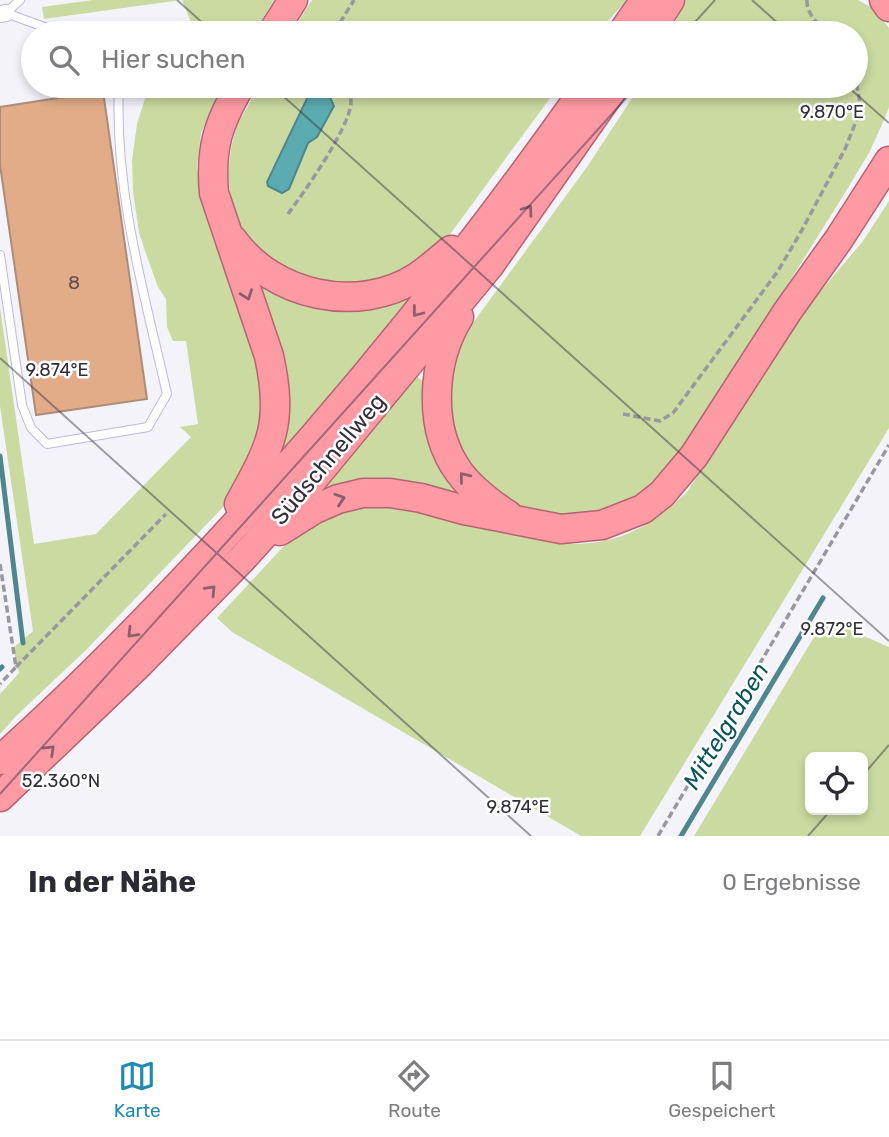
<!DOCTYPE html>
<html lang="de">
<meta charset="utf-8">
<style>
:root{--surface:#fff;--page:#f2f2f3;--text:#2b2b33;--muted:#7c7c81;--line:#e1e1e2;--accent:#208ab1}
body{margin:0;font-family:Rubik,sans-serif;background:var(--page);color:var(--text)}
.controls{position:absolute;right:21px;bottom:21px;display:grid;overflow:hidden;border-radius:10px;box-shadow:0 4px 10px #0003}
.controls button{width:63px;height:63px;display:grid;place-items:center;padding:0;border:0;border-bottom:2px solid var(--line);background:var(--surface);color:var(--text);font:35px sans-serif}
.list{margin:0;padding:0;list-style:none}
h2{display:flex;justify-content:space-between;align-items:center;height:91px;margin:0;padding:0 28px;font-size:30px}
h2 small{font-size:23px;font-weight:400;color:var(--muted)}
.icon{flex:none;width:38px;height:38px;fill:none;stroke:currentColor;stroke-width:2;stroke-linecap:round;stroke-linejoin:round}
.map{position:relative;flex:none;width:889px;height:836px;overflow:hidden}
.search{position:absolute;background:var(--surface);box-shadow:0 4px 10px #0003;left:21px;right:21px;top:21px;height:77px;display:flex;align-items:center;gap:18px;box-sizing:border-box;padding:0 24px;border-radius:38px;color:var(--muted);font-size:26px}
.sheet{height:203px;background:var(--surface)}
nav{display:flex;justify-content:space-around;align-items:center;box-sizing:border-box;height:98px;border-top:2px solid var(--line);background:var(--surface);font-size:19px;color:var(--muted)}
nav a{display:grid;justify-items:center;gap:4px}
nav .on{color:var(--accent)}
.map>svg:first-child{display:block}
</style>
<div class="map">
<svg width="889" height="836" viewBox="0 0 889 836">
<rect width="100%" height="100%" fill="#f4f3fa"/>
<!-- green -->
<g fill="#cbdaa1" fill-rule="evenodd">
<polygon points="93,0 181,0 44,19 42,7"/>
<polygon points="182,0 274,0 254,33 183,33 191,22"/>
<polygon points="312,0 627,0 597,33 291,33"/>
<polygon points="686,0 858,0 874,9 889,28 889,107 884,120 869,153 835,209 676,462 646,490 632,499 597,513 556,515 533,511 516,505 498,494 461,455 446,397 459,342 587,167 640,86 856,86 856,33 670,33"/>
<polygon points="149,86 221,86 201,133 197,166 201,197 213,236 259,357 266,389 263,444 227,503 85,651 16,716 0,734 0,694 19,673 13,648 33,631 0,406 0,307 34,544 96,534 191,437 180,427 198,424 186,341 173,341 167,327 166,299 158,287 145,251 139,232 133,192 132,160 137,124"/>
<polygon points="259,86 559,86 445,241 413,270 357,289 281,271 243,232 231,199 228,175 231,148 237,125"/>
<path d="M889,201V428L640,836H581L232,632L217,618L298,531C312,520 325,517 341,512C353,509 365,504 377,503C393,500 414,509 429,513C532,535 599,579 687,492L797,319L863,241Z"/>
<polygon points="249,279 414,291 417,295 289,449 281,445"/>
<polygon points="415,375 430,386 472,495 332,493 323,483"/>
<path d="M825,619L889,647V836H694ZM810,757H863V810H810Z"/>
</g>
<!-- water -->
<polygon fill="#5aacb0" stroke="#4e868d" stroke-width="2" points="318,86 328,93 334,106 317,137 308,143 289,189 282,193 268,186 267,182 312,88"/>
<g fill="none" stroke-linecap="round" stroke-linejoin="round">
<!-- stream -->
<g stroke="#4e868d" stroke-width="5">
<polyline points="0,456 23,643"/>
<polyline points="0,669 2,667"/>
<polyline points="681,836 823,598"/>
</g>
</g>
<!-- building -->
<polygon fill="#e1ac87" stroke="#ab8d78" stroke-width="2" points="103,91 147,399 36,415 0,165 0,107"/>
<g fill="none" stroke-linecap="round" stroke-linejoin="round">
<defs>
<g id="service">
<polyline points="6,13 55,31 87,33"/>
<polyline points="6,13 20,0"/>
<path d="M0,255L22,405L31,428L47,444L148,427L167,394C144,293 114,190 119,86"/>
</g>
<polyline id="minor" points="0,14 6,13"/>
<g id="trunk">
<polyline points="884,0 889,7"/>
<polyline points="272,33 293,0"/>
<polyline points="622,33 645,0"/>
<polyline points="649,33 670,0"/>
<path d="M233,240C273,296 358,315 417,277C429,269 440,259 451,250"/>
<path d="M459,317C432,361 427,428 459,472C472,490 490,503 508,515"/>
<path d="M239,504C271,446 284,424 269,356L214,193C210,148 218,124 240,86"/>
<polyline points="280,531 315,509 338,499 363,493 390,493 421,498 464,510 561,529 602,525 643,509 662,494 694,456 787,312 839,239 889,161"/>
<path d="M0,760C62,705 121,646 178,586C327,430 463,262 587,86"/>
<polyline points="0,797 139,664 241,560 305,489 489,266 615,86"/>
</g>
</defs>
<!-- service casing -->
<use href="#service" stroke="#bfb9db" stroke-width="10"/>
<!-- minor casing -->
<use href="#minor" stroke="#bfb9db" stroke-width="18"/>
<!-- trunk casing -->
<use href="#trunk" stroke="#b66371" stroke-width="31"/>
<!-- path -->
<g stroke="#9997a1" stroke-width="3.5" stroke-dasharray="7 3.5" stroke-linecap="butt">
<path d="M807,0C806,13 818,24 826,33"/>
<polyline points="338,33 341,21 354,0"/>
<path d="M288,214C304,192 349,129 351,103C351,97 350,91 349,86"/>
<polyline points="623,414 660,421 673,413 778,271 802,230 845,149 861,109 856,80"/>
<polyline points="0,564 16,667 0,684"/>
<polyline points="16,667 166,514"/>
<polyline points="658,836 889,445"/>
</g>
<!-- service -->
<use href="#service" stroke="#fff" stroke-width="8"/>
<!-- minor -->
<use href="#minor" stroke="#fff" stroke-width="16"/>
<!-- trunk -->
<use href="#trunk" stroke="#fe9aa4" stroke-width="28"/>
</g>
<!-- one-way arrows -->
<defs><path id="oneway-chevron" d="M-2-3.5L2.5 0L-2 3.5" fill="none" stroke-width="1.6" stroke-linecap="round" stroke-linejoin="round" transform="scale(1.75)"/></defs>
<g stroke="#8d5f6b">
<use href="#oneway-chevron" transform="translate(528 210) rotate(-54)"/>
<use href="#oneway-chevron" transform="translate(247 295) rotate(70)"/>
<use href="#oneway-chevron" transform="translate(417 312) rotate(128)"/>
<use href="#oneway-chevron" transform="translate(464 477) rotate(-129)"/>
<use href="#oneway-chevron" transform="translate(340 499) rotate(-18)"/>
<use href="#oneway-chevron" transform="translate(211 590) rotate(-46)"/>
<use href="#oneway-chevron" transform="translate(132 633) rotate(134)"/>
<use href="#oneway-chevron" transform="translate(50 750) rotate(-44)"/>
</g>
<!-- ticks -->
<path fill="none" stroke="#312e3c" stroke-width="2" stroke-opacity="0.45" d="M177,0L214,33M752,0L789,33M685,33L715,0M272,86L889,641M847,86L889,123M0,358L531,836M863,775L889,745M0,794L637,86M808,836L831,810"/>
<g text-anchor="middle" stroke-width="5" stroke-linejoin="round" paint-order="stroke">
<!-- number labels -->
<g font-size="19" fill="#5d4e4f">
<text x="74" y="289">8</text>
</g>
<!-- street labels -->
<g font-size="23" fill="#312e3c" stroke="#fff">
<text transform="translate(328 459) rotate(-50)" y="8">Südschnellweg</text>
</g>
<!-- water labels -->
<g font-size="24" font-style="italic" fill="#0b5558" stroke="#fff">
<text transform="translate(726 726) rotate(-59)" y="8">Mittelgraben</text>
</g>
</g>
<g font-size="18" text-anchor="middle" fill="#312e3c" stroke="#fff" stroke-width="5" stroke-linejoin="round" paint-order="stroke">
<text x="832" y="118">9.870°E</text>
<text x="57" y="376">9.874°E</text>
<text x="832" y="635">9.872°E</text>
<text x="61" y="787">52.360°N</text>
<text x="518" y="813">9.874°E</text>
</g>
</svg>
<div class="controls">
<button><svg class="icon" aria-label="locate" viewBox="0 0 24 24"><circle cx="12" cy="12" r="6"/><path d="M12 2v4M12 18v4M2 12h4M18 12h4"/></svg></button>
</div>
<div class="search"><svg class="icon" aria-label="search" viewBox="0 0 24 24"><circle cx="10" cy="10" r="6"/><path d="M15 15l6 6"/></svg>Hier suchen</div>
</div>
<section class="sheet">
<h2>In der Nähe<small>0 Ergebnisse</small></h2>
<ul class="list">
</ul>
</section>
<nav>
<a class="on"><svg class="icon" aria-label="map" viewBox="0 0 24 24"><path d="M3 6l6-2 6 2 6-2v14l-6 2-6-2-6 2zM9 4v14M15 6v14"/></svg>Karte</a>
<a><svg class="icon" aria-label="directions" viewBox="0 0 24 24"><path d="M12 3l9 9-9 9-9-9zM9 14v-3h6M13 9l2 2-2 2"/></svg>Route</a>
<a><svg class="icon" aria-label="saved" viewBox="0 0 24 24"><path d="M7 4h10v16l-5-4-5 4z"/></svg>Gespeichert</a>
</nav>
